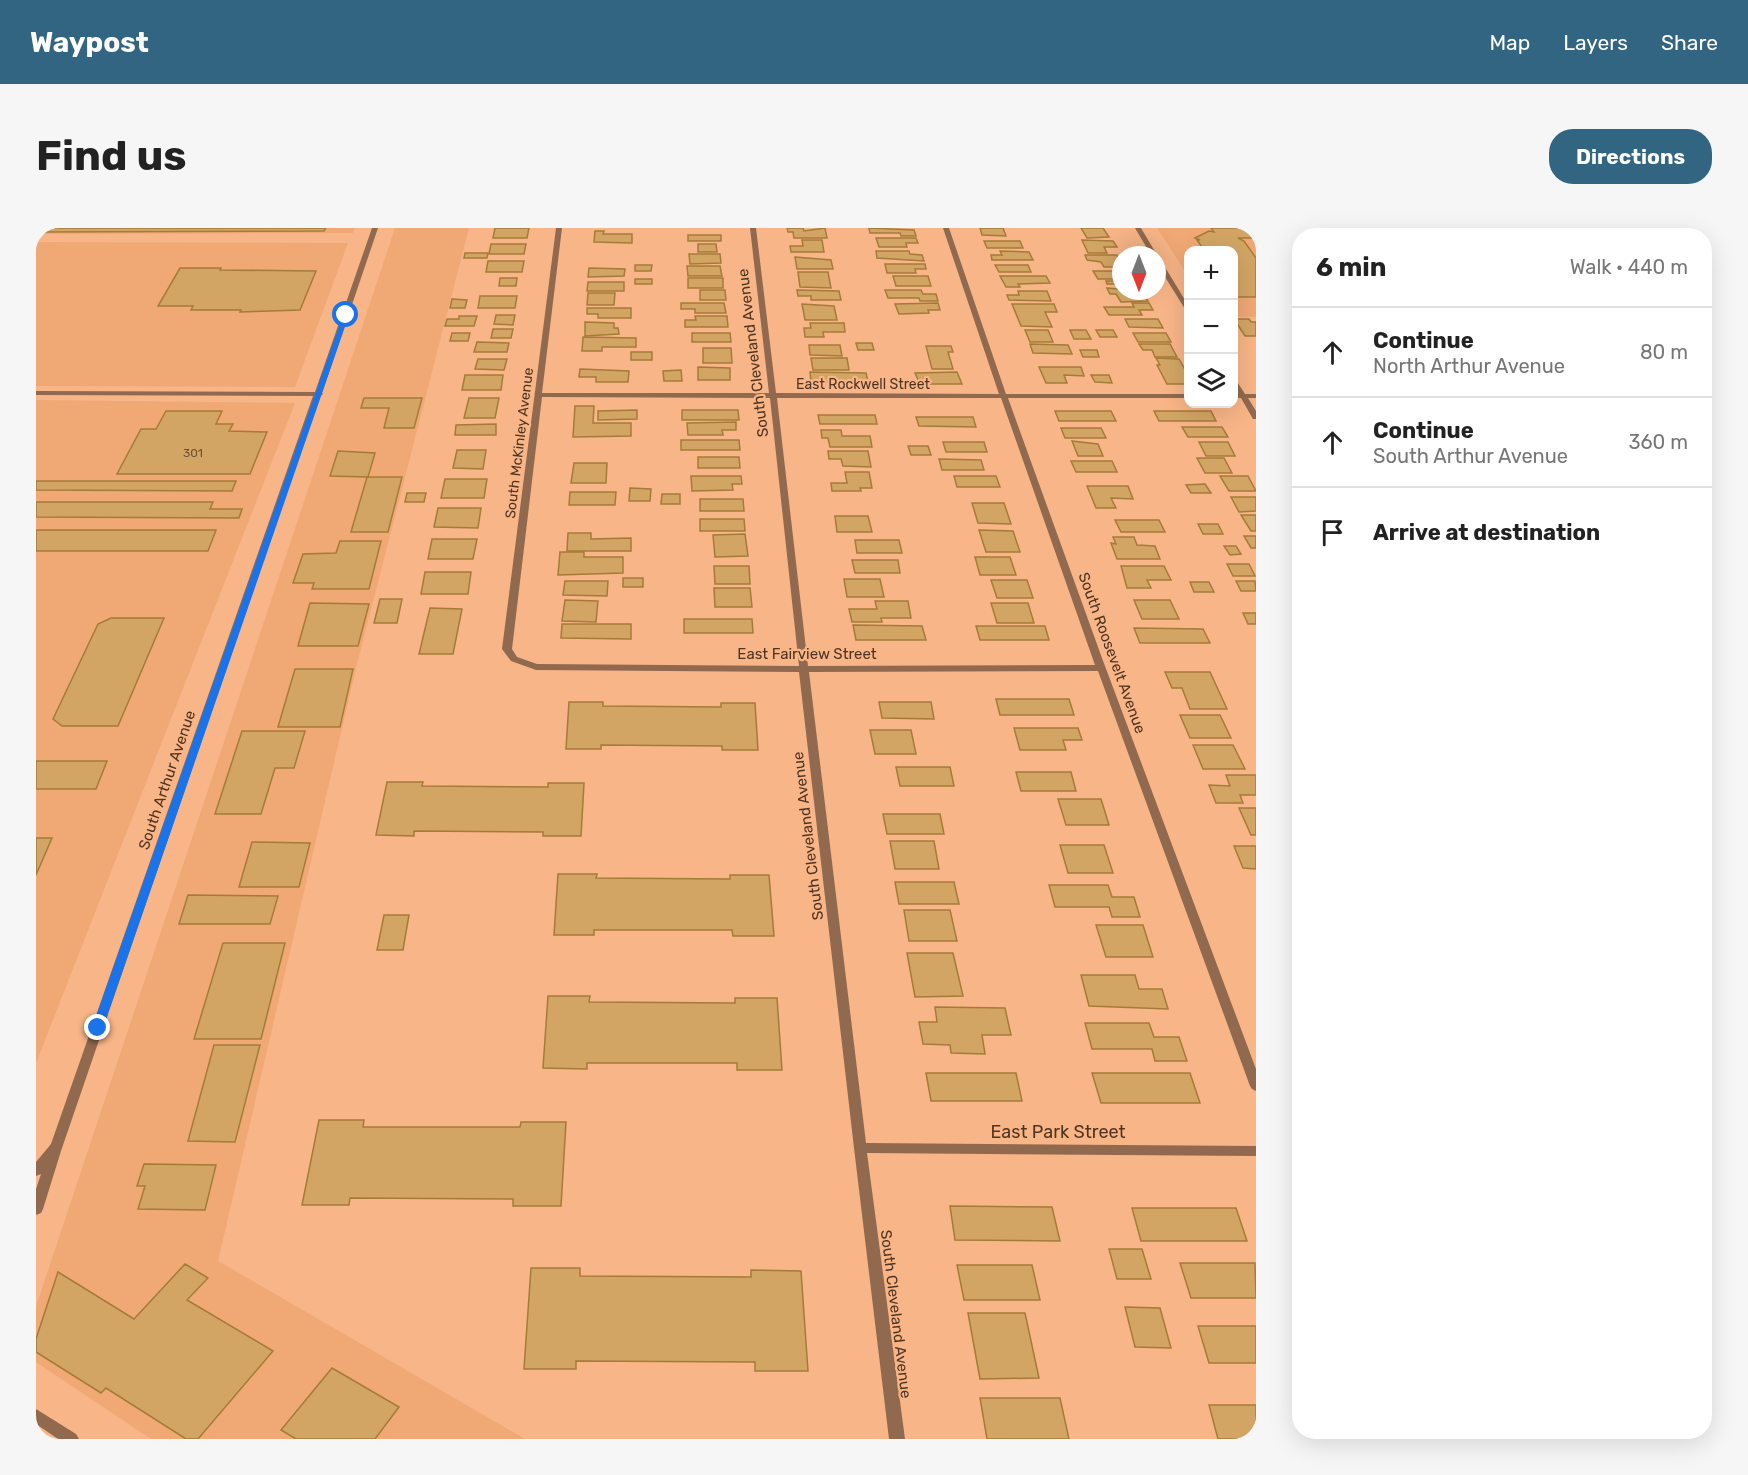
<!DOCTYPE html>
<meta charset="utf-8">
<style>
:root{--surface:#fff;--page:#f6f6f6;--text:#222;--muted:#767676;--line:#e0e0e0;--accent:#326582}
body{margin:0;font-family:Rubik,sans-serif;background:var(--page);color:var(--text)}
.controls{position:absolute;right:18px;top:18px;display:grid;overflow:hidden;border-radius:12px;box-shadow:0 6px 24px #0002}
.controls button{width:54px;height:54px;display:grid;place-items:center;padding:0;border:0;border-bottom:2px solid var(--line);background:var(--surface);color:var(--text);font:30px sans-serif}
.compass{position:absolute;left:1076px;top:18px;width:54px;height:54px;border-radius:50%;background:var(--surface);box-shadow:0 6px 24px #0002;rotate:180deg}
.stop{position:absolute;width:18px;height:18px;margin:-14px;border:4px solid #1a73e8;border-radius:50%;background:#fff}
.stop.end{background:#1a73e8;border-color:#fff;box-shadow:0 2px 6px #0008}
.list{margin:0;padding:0;list-style:none}
h2{display:flex;justify-content:space-between;align-items:center;height:78px;margin:0;padding:0 24px;font-size:26px}
h2 small{font-size:20px;font-weight:400;color:var(--muted)}
.list li{display:grid;grid-template-columns:39px 1fr auto;gap:18px;align-items:center;box-sizing:border-box;height:90px;padding:0 24px;border-top:2px solid var(--line)}
.list b{display:block;font-size:22px;white-space:nowrap}
.list p{margin:0;font-size:20px;white-space:nowrap;color:var(--muted)}
.list em{font-size:20px;font-style:normal;color:var(--muted)}
.icon{flex:none;width:33px;height:33px;fill:none;stroke:currentColor;stroke-width:2;stroke-linecap:round;stroke-linejoin:round}
.map{position:relative;flex:none;width:1220px;height:1211px;overflow:hidden;border-radius:24px}
header{display:flex;align-items:center;gap:36px;box-sizing:border-box;height:84px;padding:0 30px;background:var(--accent);color:#fff}
header strong{font-size:28px}
nav{display:flex;gap:33px;margin-inline-start:auto;font-size:21px}
.intro{display:flex;align-items:center;justify-content:space-between;box-sizing:border-box;height:144px;padding:0 36px}
h1{margin:0;font-size:42px}
.button{padding:15px 27px;border-radius:24px;background:var(--accent);color:#fff;font-size:21px;font-weight:700}
main{display:flex;gap:36px;padding:0 36px}
aside{flex:1;background:var(--surface);border-radius:24px;box-shadow:0 6px 24px #0002}
.map>svg:first-child{display:block}
</style>
<header>
<strong>Waypost</strong>
<nav><a>Map</a><a>Layers</a><a>Share</a></nav>
</header>
<div class="intro"><h1>Find us</h1><a class="button">Directions</a></div>
<main>
<div class="map">
<svg width="1220" height="1211" viewBox="0 0 1220 1211">
<rect width="100%" height="100%" fill="#f8b587"/>
<!-- built -->
<g fill="#f0a875">
<polygon points="0,0 319,0 317,5 0,6"/>
<polygon points="359,0 433,0 320,440 182,1033 489,1211 115,1211 0,1134 0,1079"/>
<polygon points="1121,0 1220,0 1220,89 1198,89 1198,22 1152,22 1152,48"/>
<polygon points="0,14 312,15 259,159 0,158"/>
<polygon points="0,172 259,175 0,835"/>
</g>
<!-- building -->
<g fill="#d2a564" stroke="#a57b38" stroke-width="1.5">
<polygon points="0,0 290,0 288,3 0,4"/>
<polygon points="459,0 493,0 491,10 457,10"/>
<polygon points="751,0 767,0 768,3 789,0 791,10 758,10 757,4 752,4"/>
<polygon points="833,0 878,2 880,8 865,8 864,5 834,5"/>
<polygon points="944,0 967,0 970,8 946,7"/>
<polygon points="1045,0 1067,0 1073,9 1051,10"/>
<polygon points="1175,0 1220,0 1220,13 1218,10 1202,10 1208,13 1220,30 1220,69 1198,69 1198,22 1168,22 1161,12 1164,12 1159,10 1173,3 1178,4"/>
<polygon points="559,3 568,3 567,6 596,6 596,15 558,14"/>
<rect x="652" y="7" width="33" height="6"/>
<polygon points="840,10 880,10 882,15 870,15 871,19 843,19"/>
<polygon points="766,12 786,12 788,24 755,24 754,18 767,18"/>
<polygon points="1046,12 1077,13 1081,19 1068,19 1071,25 1052,25"/>
<polygon points="948,13 984,13 987,20 951,20"/>
<polygon points="455,16 490,16 488,26 453,26"/>
<polygon points="662,16 680,16 681,24 662,24"/>
<polygon points="840,23 873,23 874,26 886,27 888,33 841,30"/>
<polygon points="964,23 993,24 997,32 956,32 955,27 966,27"/>
<polygon points="429,25 452,25 451,30 428,30"/>
<polygon points="653,26 684,26 685,35 654,36"/>
<polygon points="1049,27 1081,27 1085,39 1068,39 1065,34 1051,32"/>
<polygon points="759,29 795,32 797,41 761,41"/>
<polygon points="452,33 488,33 486,44 450,44"/>
<polygon points="849,36 889,36 890,41 879,41 880,45 851,45"/>
<polygon points="599,37 616,37 615,43 599,43"/>
<polygon points="959,37 992,37 995,44 963,44"/>
<polygon points="651,38 684,38 686,48 652,48"/>
<polygon points="144,40 185,40 184,42 280,43 264,82 204,84 205,82 155,82 157,78 122,78"/>
<polygon points="553,40 589,41 588,48 552,49"/>
<polygon points="1057,43 1085,43 1085,56 1071,56 1070,53 1084,53 1083,51 1062,51"/>
<polygon points="762,44 792,44 795,60 764,59"/>
<polygon points="857,48 892,48 895,58 860,58"/>
<polygon points="964,48 1010,48 1014,55 982,56 984,59 970,59"/>
<polygon points="464,50 481,50 480,58 463,58"/>
<rect x="652" y="50" width="35" height="10"/>
<rect x="599" y="51" width="17" height="5"/>
<polygon points="552,54 588,54 588,63 551,63"/>
<polygon points="1071,60 1105,63 1112,73 1085,74 1080,66 1074,66"/>
<polygon points="664,62 689,62 690,72 664,72"/>
<polygon points="761,62 803,63 805,72 775,72 775,68 762,68"/>
<polygon points="849,62 885,62 887,66 900,66 902,73 884,73 883,70 852,70"/>
<polygon points="982,63 1011,63 1015,73 973,72 971,67 983,67"/>
<polygon points="552,65 579,65 578,77 551,77"/>
<polygon points="444,68 481,68 479,80 442,80"/>
<polygon points="416,71 431,72 429,80 414,80"/>
<polygon points="645,75 688,75 690,85 659,85 659,81 645,81"/>
<polygon points="902,75 904,82 892,82 893,85 863,86 859,76"/>
<polygon points="1096,75 1113,75 1117,82 1103,82 1106,87 1073,87 1068,79 1098,79"/>
<polygon points="766,76 798,78 801,92 769,92"/>
<polygon points="976,76 1018,76 1021,84 1009,84 1016,99 985,98"/>
<polygon points="551,80 595,80 595,90 562,90 562,86 551,86"/>
<polygon points="460,87 479,87 477,97 458,96"/>
<polygon points="423,88 441,88 438,98 409,98 411,91 423,91"/>
<polygon points="659,88 691,88 692,99 649,99 649,92 660,92"/>
<polygon points="1089,91 1122,91 1127,100 1093,99"/>
<polygon points="1198,91 1213,91 1215,94 1220,94 1220,108 1209,108"/>
<polygon points="549,94 578,95 578,100 582,100 583,106 549,108"/>
<polygon points="774,95 808,95 809,104 787,104 788,109 769,109 768,100 775,100"/>
<polygon points="457,101 477,101 475,110 455,110"/>
<polygon points="989,102 1012,102 1017,114 994,114"/>
<polygon points="1034,102 1050,102 1055,111 1038,111"/>
<polygon points="1060,102 1077,102 1081,109 1064,109"/>
<polygon points="416,105 434,105 432,113 414,113"/>
<polygon points="656,105 694,105 695,114 656,114"/>
<polygon points="1097,105 1130,105 1135,114 1102,114"/>
<polygon points="547,109 600,110 600,119 566,119 566,123 546,123"/>
<polygon points="441,114 473,115 471,124 438,124"/>
<polygon points="820,115 836,115 838,122 822,122"/>
<polygon points="994,116 1032,117 1036,126 997,125"/>
<polygon points="1103,116 1134,116 1141,129 1119,129 1116,122 1107,122"/>
<polygon points="773,117 804,117 806,128 774,127"/>
<polygon points="890,118 915,118 917,124 912,124 917,141 896,141"/>
<polygon points="667,120 695,120 696,135 667,135"/>
<polygon points="1044,122 1061,122 1063,129 1047,129"/>
<rect x="595" y="124" width="21" height="8"/>
<polygon points="775,130 811,130 813,142 777,142"/>
<polygon points="1120,130 1143,131 1152,147 1152,156 1131,156 1121,137 1124,137"/>
<polygon points="442,131 471,131 468,142 439,141"/>
<polygon points="662,139 694,140 694,152 662,152"/>
<polygon points="1003,139 1045,139 1048,148 1028,147 1031,155 1010,155"/>
<polygon points="544,141 593,143 592,154 560,154 560,149 543,149"/>
<polygon points="645,142 646,153 628,153 627,143"/>
<polygon points="774,144 830,145 832,154 775,154"/>
<polygon points="921,144 926,156 884,156 879,145"/>
<polygon points="429,147 467,147 465,162 426,162"/>
<polygon points="1055,147 1073,147 1076,155 1059,154"/>
<polygon points="328,170 386,170 378,200 348,200 353,180 325,180"/>
<polygon points="433,170 463,170 459,190 428,190"/>
<polygon points="539,178 558,178 557,195 595,195 595,208 537,209"/>
<polygon points="601,182 601,191 562,192 562,183"/>
<polygon points="646,182 702,182 703,192 646,192"/>
<polygon points="130,183 186,183 180,196 197,196 193,203 231,204 214,246 81,246 105,201 120,201"/>
<polygon points="1019,183 1075,183 1080,193 1023,193"/>
<polygon points="1118,183 1175,183 1180,193 1123,193"/>
<polygon points="782,187 839,187 841,196 784,196"/>
<polygon points="880,189 937,189 940,199 883,198"/>
<polygon points="700,194 700,202 686,202 687,207 652,207 651,195"/>
<polygon points="460,196 460,207 419,207 420,197"/>
<polygon points="1146,199 1186,199 1192,209 1152,209"/>
<polygon points="1025,200 1065,200 1070,210 1029,210"/>
<polygon points="785,202 805,202 806,208 834,208 836,219 794,219 792,210 786,210"/>
<polygon points="645,212 703,212 704,222 645,222"/>
<polygon points="1036,213 1062,216 1067,228 1042,228"/>
<polygon points="907,214 948,214 951,224 910,224"/>
<polygon points="1163,214 1192,214 1199,228 1170,228"/>
<polygon points="872,218 892,218 895,227 875,227"/>
<polygon points="421,222 450,222 447,241 417,240"/>
<polygon points="302,223 339,225 332,249 294,248"/>
<polygon points="792,223 832,223 835,239 807,238 805,231 793,231"/>
<polygon points="662,229 703,229 704,240 662,240"/>
<polygon points="1161,230 1188,230 1196,245 1169,245"/>
<polygon points="903,231 945,232 948,242 906,242"/>
<polygon points="1035,233 1076,233 1081,244 1040,244"/>
<polygon points="538,235 571,235 570,255 535,255"/>
<polygon points="809,244 833,244 836,260 824,260 825,263 796,263 795,255 811,255"/>
<polygon points="655,248 705,248 706,256 696,256 697,262 656,263"/>
<polygon points="918,248 960,248 964,259 921,259"/>
<polygon points="1184,248 1212,248 1220,263 1193,263"/>
<polygon points="331,249 366,249 352,304 315,304"/>
<polygon points="409,251 451,251 448,270 405,270"/>
<polygon points="0,253 200,253 196,263 0,262"/>
<polygon points="1169,256 1175,265 1155,265 1150,257"/>
<polygon points="1051,258 1092,258 1097,271 1075,270 1080,280 1060,280"/>
<polygon points="594,260 615,261 614,273 593,273"/>
<polygon points="534,264 580,264 579,277 533,277"/>
<polygon points="371,265 390,265 388,274 369,274"/>
<polygon points="626,266 644,266 644,276 625,276"/>
<polygon points="1195,269 1220,269 1220,283 1203,284"/>
<polygon points="664,271 707,271 708,283 664,283"/>
<polygon points="0,274 177,274 174,281 206,281 203,290 0,289"/>
<polygon points="936,275 968,275 975,296 942,295"/>
<polygon points="402,280 445,280 442,300 398,299"/>
<polygon points="1205,287 1220,287 1220,303 1215,303"/>
<polygon points="799,288 832,288 836,304 801,304"/>
<polygon points="664,291 708,291 709,303 664,303"/>
<polygon points="1079,292 1123,292 1129,304 1085,304"/>
<polygon points="1162,296 1182,296 1187,306 1167,306"/>
<polygon points="0,302 180,302 172,323 0,323"/>
<polygon points="943,302 977,303 984,324 950,324"/>
<polygon points="532,305 555,305 555,311 595,310 595,323 531,323"/>
<polygon points="709,306 712,328 679,329 677,307"/>
<polygon points="1208,308 1220,308 1220,320 1215,320"/>
<polygon points="1077,309 1098,309 1101,317 1119,318 1124,331 1081,331 1075,315 1080,316"/>
<polygon points="396,311 441,311 437,331 392,331"/>
<polygon points="819,312 863,312 866,325 821,325"/>
<polygon points="304,313 345,313 333,361 276,361 278,355 257,355 267,326 300,325"/>
<polygon points="1188,318 1200,318 1205,326 1194,327"/>
<polygon points="524,324 548,324 548,329 587,329 587,345 522,347"/>
<polygon points="939,329 974,329 980,347 944,347"/>
<polygon points="816,332 862,332 864,345 819,345"/>
<polygon points="1191,336 1213,336 1219,348 1197,348"/>
<polygon points="678,338 713,338 714,356 679,356"/>
<polygon points="1085,338 1128,338 1135,352 1111,352 1115,360 1091,360"/>
<polygon points="389,344 435,344 432,366 385,366"/>
<rect x="587" y="350" width="20" height="9"/>
<polygon points="808,351 844,351 848,369 811,369"/>
<polygon points="955,352 991,352 997,370 961,370"/>
<polygon points="529,353 572,353 571,368 527,367"/>
<polygon points="1200,353 1219,353 1220,363 1205,363"/>
<polygon points="1154,354 1173,354 1178,364 1158,364"/>
<polygon points="678,360 714,360 716,379 679,379"/>
<polygon points="344,371 366,371 361,395 338,395"/>
<polygon points="529,372 562,373 560,394 526,393"/>
<polygon points="1098,372 1134,372 1143,391 1106,391"/>
<polygon points="839,373 872,373 875,390 845,390 846,394 816,394 813,381 841,381"/>
<polygon points="274,375 333,376 322,418 262,418"/>
<polygon points="955,375 992,375 998,395 961,395"/>
<polygon points="394,380 426,381 417,426 383,426"/>
<polygon points="1207,385 1220,385 1220,396 1212,396"/>
<polygon points="75,390 128,390 82,498 26,498 17,491 62,396"/>
<polygon points="648,391 716,391 717,405 648,405"/>
<polygon points="526,396 595,396 595,411 525,410"/>
<polygon points="817,397 886,398 890,412 820,412"/>
<polygon points="940,398 1009,398 1013,412 944,412"/>
<polygon points="1098,400 1167,401 1174,415 1104,415"/>
<polygon points="259,441 317,441 304,499 242,499"/>
<polygon points="1129,444 1174,444 1191,481 1154,481 1146,460 1136,460"/>
<polygon points="960,471 1033,471 1038,487 964,487"/>
<polygon points="533,474 567,474 567,478 685,479 685,475 719,475 722,522 686,522 686,518 565,517 565,521 530,521"/>
<polygon points="843,474 895,474 898,491 846,490"/>
<polygon points="1144,487 1184,487 1195,510 1154,510"/>
<polygon points="978,500 1042,500 1046,512 1027,512 1030,522 984,522"/>
<polygon points="834,502 875,502 880,526 839,526"/>
<polygon points="206,503 269,503 258,540 239,540 225,586 179,586"/>
<polygon points="1157,517 1197,517 1209,541 1167,541"/>
<polygon points="0,533 71,533 60,561 0,561"/>
<polygon points="860,539 914,539 918,558 864,558"/>
<polygon points="980,544 1035,544 1040,563 985,563"/>
<polygon points="1190,547 1220,547 1220,567 1204,567 1207,575 1180,575 1173,557 1194,558"/>
<polygon points="351,554 387,554 386,558 512,559 512,555 548,555 545,608 507,608 507,604 378,603 378,608 340,607"/>
<polygon points="1022,571 1065,571 1073,597 1030,597"/>
<polygon points="1203,580 1220,580 1220,607 1215,607"/>
<polygon points="847,586 904,586 908,606 851,606"/>
<polygon points="0,610 16,610 0,647"/>
<polygon points="854,613 898,613 903,641 859,641"/>
<polygon points="216,614 274,615 263,659 203,659"/>
<polygon points="1024,617 1068,617 1077,645 1032,645"/>
<polygon points="1198,618 1220,618 1220,641 1207,640"/>
<polygon points="522,646 561,646 560,650 694,651 694,647 733,647 738,708 697,708 696,702 558,702 558,707 518,707"/>
<polygon points="859,654 918,654 923,676 863,676"/>
<polygon points="1013,657 1072,657 1076,669 1098,669 1104,689 1076,689 1073,679 1019,679"/>
<polygon points="152,667 242,668 234,696 143,696"/>
<polygon points="868,682 914,682 921,713 873,713"/>
<polygon points="348,687 373,687 367,722 341,722"/>
<polygon points="1060,697 1107,697 1117,729 1070,729"/>
<polygon points="187,715 249,715 225,811 158,811"/>
<polygon points="871,725 917,725 927,768 879,769"/>
<polygon points="1045,747 1099,747 1103,761 1126,761 1132,781 1053,778"/>
<polygon points="512,768 554,768 553,774 699,775 699,770 741,770 746,842 701,842 701,835 551,835 551,841 507,840"/>
<polygon points="899,779 969,780 975,807 946,807 949,826 915,825 914,817 887,816 883,794 901,794"/>
<polygon points="1049,795 1113,795 1118,809 1143,809 1151,833 1119,833 1116,821 1056,821"/>
<polygon points="178,817 224,817 199,914 152,913"/>
<polygon points="890,845 980,845 986,873 895,873"/>
<polygon points="1056,845 1154,845 1164,875 1065,875"/>
<polygon points="283,892 328,892 327,899 484,899 485,894 530,894 525,978 477,978 477,971 314,970 313,977 266,977"/>
<polygon points="108,936 180,937 169,982 102,981 109,958 101,958"/>
<polygon points="914,978 1016,979 1024,1013 919,1012"/>
<polygon points="1096,980 1200,980 1211,1013 1105,1013"/>
<polygon points="1073,1021 1106,1021 1115,1051 1081,1051"/>
<polygon points="1144,1035 1219,1035 1220,1070 1155,1070"/>
<polygon points="149,1036 172,1050 151,1072 237,1123 162,1211 150,1211 70,1160 65,1165 0,1124 0,1111 22,1044 98,1091"/>
<polygon points="921,1037 996,1037 1004,1072 928,1072"/>
<polygon points="495,1040 544,1040 544,1048 715,1049 715,1042 765,1043 772,1143 719,1143 719,1134 540,1133 540,1141 488,1141"/>
<polygon points="1089,1079 1124,1080 1135,1120 1099,1119"/>
<polygon points="932,1085 989,1085 1003,1150 944,1151"/>
<polygon points="1162,1098 1220,1098 1220,1135 1173,1135"/>
<polygon points="296,1140 363,1179 339,1211 260,1211 245,1202"/>
<polygon points="944,1170 1024,1170 1033,1211 951,1211"/>
<polygon points="1173,1177 1220,1177 1220,1211 1182,1211"/>
</g>
<g fill="none" stroke-linecap="round" stroke-linejoin="round">
<!-- minor -->
<g fill="#91694e" fill-rule="evenodd">
<polygon points="336,0 342,0 286,165 287,166 284,168 25,923 7,981 5,985 0,987 0,961 5,946 0,948 0,934 15,916 277,168 0,167 0,163 279,164"/>
<path d="M520,0H526L506,165H733L714,0H720L740,165L963,166L907,0H913L970,166H1152V170H972L1066,430L1220,841V863L1216,861L1214,858L1062,443L773,444L830,915L1220,918V928L831,925L869,1211H853L818,920L763,444L500,442L475,433L466,421ZM506,169L734,170L763,438L501,436L481,429L476,421ZM741,170H965L1059,437L772,438Z"/>
<polygon points="1099,0 1105,0 1121,27 1115,27"/>
<polygon points="1121,29 1124,31 1152,77 1152,83 1149,81 1121,36"/>
<polygon points="1198,151 1200,152 1209,166 1220,166 1220,170 1212,170 1220,183 1220,191 1217,191 1205,170 1198,170 1198,166 1202,166 1198,158"/>
<polygon points="0,1181 40,1206 43,1211 22,1211 0,1196"/>
</g>
</g>
<!-- route -->
<polygon fill="#1a73e8" points="310,85 313,87 67,800 62,804 58,803 56,800 307,87"/>
<g text-anchor="middle" stroke-width="4.5" stroke-linejoin="round" paint-order="stroke">
<!-- number labels -->
<g font-size="12" fill="#705032">
<text x="157" y="229">301</text>
</g>
<!-- far-street labels -->
<g font-size="14" fill="#4f3421" stroke="#f8b587">
<text x="827" y="161">East Rockwell Street</text>
<text transform="translate(483 215) rotate(-83)" y="5">South McKinley Avenue</text>
</g>
<!-- street labels -->
<g font-size="15" fill="#4f3421" stroke="#f8b587">
<text transform="translate(717 125) rotate(-97)" y="5">South Cleveland Avenue</text>
<text transform="translate(1076 425) rotate(70)" y="5">South Roosevelt Avenue</text>
<text x="771" y="431">East Fairview Street</text>
<text transform="translate(131 552) rotate(-71)" y="5">South Arthur Avenue</text>
<text transform="translate(772 608) rotate(-97)" y="5">South Cleveland Avenue</text>
<text transform="translate(860 1086) rotate(83)" y="5">South Cleveland Avenue</text>
</g>
<!-- near-street labels -->
<g font-size="18" fill="#4f3421" stroke="#f8b587">
<text x="1022" y="910">East Park Street</text>
</g>
</g>
</svg>
<div class="controls">
<button>+</button>
<button>−</button>
<button><svg class="icon" aria-label="layers" viewBox="0 0 24 24"><path d="M12 4l9 5-9 5-9-5zM3 14l9 5 9-5"/></svg></button>
</div>
<svg class="compass" viewBox="-18 -18 36 36"><path d="M0-13l5 13h-10z" fill="#e53935"/><path d="M0 13l5-13h-10z" fill="#767676"/></svg>
<div class="stop" style="left:310px;top:87px"></div>
<div class="stop end" style="left:62px;top:800px"></div>
</div>
<aside>
<h2>6 min<small>Walk · 440 m</small></h2>
<ul class="list">
<li><svg class="icon" aria-label="ahead" viewBox="0 0 24 24"><path d="M12 20V5M6 11l6-6 6 6"/></svg><div><b>Continue</b><p>North Arthur Avenue</p></div><em>80 m</em></li>
<li><svg class="icon" aria-label="ahead" viewBox="0 0 24 24"><path d="M12 20V5M6 11l6-6 6 6"/></svg><div><b>Continue</b><p>South Arthur Avenue</p></div><em>360 m</em></li>
<li><svg class="icon" aria-label="arrive" viewBox="0 0 24 24"><path d="M6 21V4h12l-3 4 3 4H6"/></svg><div><b>Arrive at destination</b></div></li>
</ul>
</aside>
</main>
